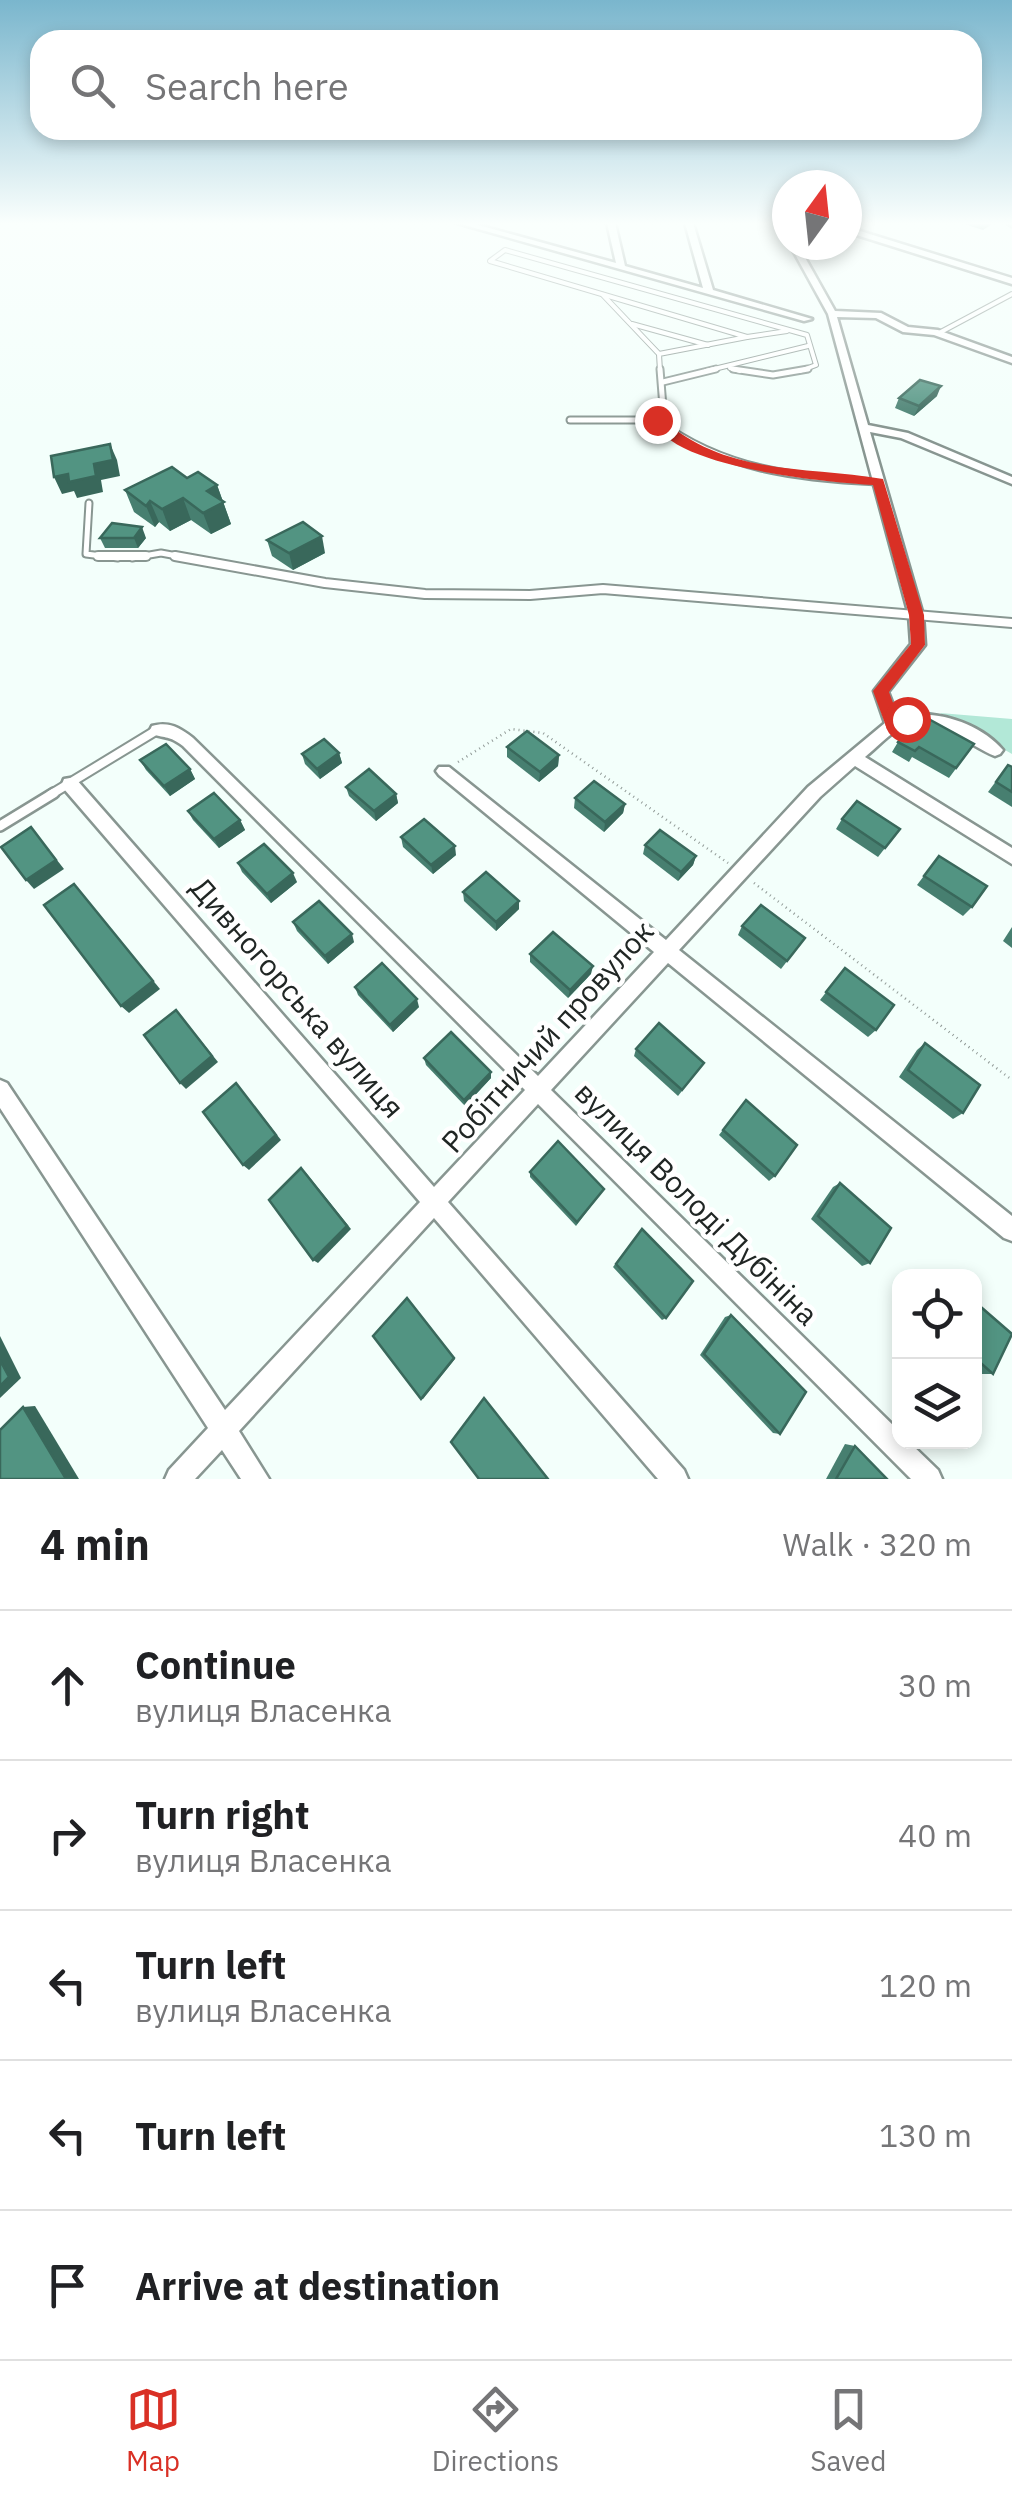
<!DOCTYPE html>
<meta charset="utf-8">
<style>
:root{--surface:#fff;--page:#f2f2f2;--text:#202124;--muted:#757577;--line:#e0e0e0;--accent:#d93025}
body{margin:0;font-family:"IBM Plex Sans",sans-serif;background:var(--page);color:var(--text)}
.controls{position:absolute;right:30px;bottom:30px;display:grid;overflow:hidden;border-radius:20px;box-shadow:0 5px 15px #0003}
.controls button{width:90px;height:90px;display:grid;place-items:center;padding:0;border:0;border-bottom:2px solid var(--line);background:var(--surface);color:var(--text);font:50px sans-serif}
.compass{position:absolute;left:772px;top:170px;width:90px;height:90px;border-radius:50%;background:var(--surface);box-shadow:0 5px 15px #0003;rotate:15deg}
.stop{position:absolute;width:30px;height:30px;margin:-22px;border:8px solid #d93025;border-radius:50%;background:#fff}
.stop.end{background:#d93025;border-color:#fff;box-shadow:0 2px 10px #0008}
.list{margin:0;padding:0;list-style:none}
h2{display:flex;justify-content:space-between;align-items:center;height:130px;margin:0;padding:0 40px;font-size:42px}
h2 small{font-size:32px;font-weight:400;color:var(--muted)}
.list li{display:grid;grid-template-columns:65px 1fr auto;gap:30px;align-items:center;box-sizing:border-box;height:150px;padding:0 40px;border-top:2px solid var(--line)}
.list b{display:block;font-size:38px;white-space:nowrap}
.list p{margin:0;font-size:32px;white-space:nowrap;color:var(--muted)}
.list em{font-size:32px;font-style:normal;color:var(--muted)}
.icon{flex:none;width:55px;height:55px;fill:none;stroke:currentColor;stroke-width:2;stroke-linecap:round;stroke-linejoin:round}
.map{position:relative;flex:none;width:1012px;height:1479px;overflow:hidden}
.search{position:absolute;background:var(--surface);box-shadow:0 5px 15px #0003;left:30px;right:30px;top:30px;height:110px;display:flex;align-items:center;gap:25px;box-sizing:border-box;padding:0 35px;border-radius:30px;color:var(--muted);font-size:38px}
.sheet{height:880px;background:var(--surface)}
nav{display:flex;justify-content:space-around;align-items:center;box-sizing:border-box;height:140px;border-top:2px solid var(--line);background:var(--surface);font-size:28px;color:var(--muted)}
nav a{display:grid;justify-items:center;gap:5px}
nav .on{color:var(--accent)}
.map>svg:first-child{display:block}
</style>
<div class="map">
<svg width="1012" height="1479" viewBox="0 0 1012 1479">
<rect width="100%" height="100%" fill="#f3fffb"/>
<!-- green -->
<polygon fill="#b2e8d7" points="940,713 1012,719 1012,754"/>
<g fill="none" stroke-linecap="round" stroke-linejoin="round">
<defs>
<g id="service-far3">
<polyline points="603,295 659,354"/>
<polyline points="632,324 708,345"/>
<polyline points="939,333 1012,294"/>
<polyline points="747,337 787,331"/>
<polyline points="730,368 740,371"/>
<polyline points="660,371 659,354 747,337 490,261 505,250 807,335 816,365 800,371"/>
<polyline points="706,371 808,346"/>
</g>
<g id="service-far2">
<path d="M660,369L663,407L657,420C722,470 798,478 878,482"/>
<polyline points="733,369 773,375 808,369"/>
<polyline points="663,382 716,369"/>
<polyline points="570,420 657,420"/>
<polyline points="89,503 86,554 118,558"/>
<polyline points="132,558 161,553 188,558"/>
</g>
<g id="service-far1">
<polyline points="98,556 146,556"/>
<polyline points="175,556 325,583 425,594 530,595 603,589 1012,623"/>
<polyline points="50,795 157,730"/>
</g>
<polyline id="service" points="0,826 54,793"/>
<g id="minor">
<polygon points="457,223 471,223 616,263 607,223 615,223 625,266 703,288 685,223 693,223 713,290 812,319 804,321"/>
<polygon points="779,223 787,223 787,233 784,233"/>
<polygon points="1007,223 1012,223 1012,226"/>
<polygon points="847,227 1012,278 1012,284 847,232"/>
<path d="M790,245H798L835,311L881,313L908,327L938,330L1012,357V363L934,335L903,332L876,318L837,317L868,425L908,433L1012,477V484L901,438L870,432L923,615L925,645L888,692L898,718C932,707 980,723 1003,750L1000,754L995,756C965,744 931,709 897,730C885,738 875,749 865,757L1012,848V864L855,766L820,797L679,950L1012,1216V1241L1004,1238L668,963L551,1090L900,1432V1442H909L938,1470L942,1479H911L538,1104L448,1202L684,1470L688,1479H658L434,1218L239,1431L269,1479H241L222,1450L195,1479H165L169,1470L208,1428L0,1108V1080L7,1083L225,1410L420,1202L64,789L62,784L64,779L70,778L76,779L434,1187L525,1090L183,746C168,735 167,739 152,734L150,730L152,726C169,721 180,728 193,738L538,1076L654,952L439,775L436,771L439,767H449L666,940L808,787L885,723L874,691L911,644L909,615L828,314Z"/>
</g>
</defs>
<!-- service-far3 casing -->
<use href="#service-far3" stroke="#889691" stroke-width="6"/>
<!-- service-far2 casing -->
<use href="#service-far2" stroke="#889691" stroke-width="9"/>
<!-- service-far1 casing -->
<use href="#service-far1" stroke="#889691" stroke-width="12"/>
<!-- service casing -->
<use href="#service" stroke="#889691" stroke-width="14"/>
<!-- minor casing -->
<use href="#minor" stroke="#889691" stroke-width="5"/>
<!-- path -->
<g stroke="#919a97" stroke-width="2.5" stroke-dasharray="1 4" stroke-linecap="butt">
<polyline points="458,762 511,729 543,733 728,863"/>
<polyline points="754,883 1012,1080"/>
</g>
<!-- service-far3 -->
<use href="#service-far3" stroke="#fff" stroke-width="4"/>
<!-- service-far2 -->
<use href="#service-far2" stroke="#fff" stroke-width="5"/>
<!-- service-far1 -->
<use href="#service-far1" stroke="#fff" stroke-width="8"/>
<!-- service -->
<use href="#service" stroke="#fff" stroke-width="9"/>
<!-- minor -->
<use href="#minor" fill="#fff" fill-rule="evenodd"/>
</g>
<!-- wall -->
<g fill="#477f70">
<polygon points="961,223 994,223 983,230"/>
<polygon points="937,396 914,416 895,408 899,398"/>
<polygon points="187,478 217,485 231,524 211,534 191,520 170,531 159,522 155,527 134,512 125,490"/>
<polygon points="100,538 146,538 138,548 105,548"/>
<polygon points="267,540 325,553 293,570 272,556"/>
<polygon points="898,742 974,744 949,778 912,757 909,762 892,752"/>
<polygon points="507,747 559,755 558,766 539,782 507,757"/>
<polygon points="339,753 342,763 320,779 305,764 302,754"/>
<polygon points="140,760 190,769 195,779 170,796 146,770"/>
<polygon points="1008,765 1012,767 1012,807 988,792"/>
<polygon points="346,787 396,794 398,803 376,821 349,796"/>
<polygon points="575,798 625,804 623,813 604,832 574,808"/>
<polygon points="188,811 240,820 245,830 219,848 193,820"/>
<polygon points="842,819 900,829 878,857 836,829"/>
<polygon points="401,837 456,855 433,874 403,847"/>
<polygon points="645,845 696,856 693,865 678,881 643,854"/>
<polygon points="939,856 972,907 963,916 917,885"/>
<polygon points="238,863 297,882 271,903 242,872"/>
<polygon points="463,892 519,909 496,931 464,901"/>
<polygon points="293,922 354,942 328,964 297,931"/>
<polygon points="742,926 805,938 781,969 738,935"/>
<polygon points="1012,927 1012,948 1003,941"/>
<polygon points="530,954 591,974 568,998 530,962"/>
<polygon points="845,968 876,1030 868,1037 820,1000"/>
<polygon points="355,987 419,1007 393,1032 358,995"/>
<polygon points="925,1043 963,1113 953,1119 899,1077 917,1050"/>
<polygon points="636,1049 704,1063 678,1096 634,1056"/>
<polygon points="424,1058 491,1078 465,1106 426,1065"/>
<polygon points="746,1100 775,1176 769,1181 719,1135"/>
<polygon points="530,1172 604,1189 576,1226 530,1177"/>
<polygon points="840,1183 870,1263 862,1266 811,1219 833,1187"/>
<polygon points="642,1229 666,1318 662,1320 613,1267"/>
<polygon points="974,1301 993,1374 981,1374 974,1368"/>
<polygon points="731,1315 780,1434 773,1433 700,1355 725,1317"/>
<polygon points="845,1444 855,1446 887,1479 826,1479"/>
</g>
<!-- shaded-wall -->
<g fill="#39685b">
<polygon points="941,386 937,396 914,416 919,406"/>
<polygon points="110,444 117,460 120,476 101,480 103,492 77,498 74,491 62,494 54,477 94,464"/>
<polygon points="217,485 231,524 211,534 203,513 207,491"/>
<polygon points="183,498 191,520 170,531 162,509"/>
<polygon points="150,501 159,522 155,527 146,506"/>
<polygon points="142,527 146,538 138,548 134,538"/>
<polygon points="322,536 325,553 293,570 289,553"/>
<polygon points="339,753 342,763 320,779 317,769"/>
<polygon points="559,755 558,766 539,782 540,772"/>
<polygon points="190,769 195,779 170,796 164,786"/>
<polygon points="396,794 398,803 376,821 374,811"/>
<polygon points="625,804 623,813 604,832 605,822"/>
<polygon points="240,820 245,830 219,848 214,839"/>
<polygon points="31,827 64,869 34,889 26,880"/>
<polygon points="455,846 456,855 433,874 431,865"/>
<polygon points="696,856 693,865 678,881 681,872"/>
<polygon points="293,873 297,882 271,903 267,894"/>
<polygon points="74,884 160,989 129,1013 121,1006"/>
<polygon points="519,901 519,909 496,931 496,922"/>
<polygon points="352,934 354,942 328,964 325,956"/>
<polygon points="593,966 591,974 568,998 570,990"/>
<polygon points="417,999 419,1007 393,1032 390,1025"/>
<polygon points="176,1010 218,1062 186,1089 180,1083"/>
<polygon points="491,1072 491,1078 465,1106 464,1100"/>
<polygon points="236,1083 281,1140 249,1170 243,1165"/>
<polygon points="306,1173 351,1229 318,1263 313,1260"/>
<polygon points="409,1300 455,1359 423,1399 421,1399"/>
<polygon points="0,1336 21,1378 0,1398"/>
<polygon points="35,1406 79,1479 66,1479 23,1407"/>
</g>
<!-- building -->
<g fill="#529482" stroke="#39685b" stroke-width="2.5">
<polygon points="920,380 941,386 919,406 899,398"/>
<polygon points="110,444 113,460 94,464 96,476 69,482 68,474 54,477 51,456"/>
<polygon points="172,467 187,478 198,472 217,485 207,491 224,502 203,513 183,498 162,509 150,501 146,506 125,490"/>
<polygon points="303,522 322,536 289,553 267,540"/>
<polygon points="112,523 142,527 134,538 100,538"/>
<polygon points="925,717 974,744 956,768 919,747 915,751 898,742 917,718"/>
<polygon points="527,731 559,755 540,772 507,747"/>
<polygon points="324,739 339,753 317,769 302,754"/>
<polygon points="166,744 190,769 164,786 140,760"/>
<polygon points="1008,765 1012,767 1012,792 996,782"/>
<polygon points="369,769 396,794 374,811 346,787"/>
<polygon points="594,781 625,804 605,822 575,798"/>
<polygon points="214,793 240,820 214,839 188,811"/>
<polygon points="857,801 900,829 885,848 842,819"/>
<polygon points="424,819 455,846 431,865 401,837"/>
<polygon points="31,827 56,860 26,880 1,847"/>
<polygon points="660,830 696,856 681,872 645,845"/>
<polygon points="264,844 293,873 267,894 238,863"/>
<polygon points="939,856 987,886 972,907 924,876"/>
<polygon points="486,872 519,901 496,922 463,892"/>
<polygon points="74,884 153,981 121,1006 44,905"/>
<polygon points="319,901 352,934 325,956 293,922"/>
<polygon points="761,905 805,938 787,961 742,926"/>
<polygon points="553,932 593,966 570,990 530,954"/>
<polygon points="382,963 417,999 390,1025 355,987"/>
<polygon points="845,968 894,1005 876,1030 826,992"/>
<polygon points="176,1010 212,1056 180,1083 144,1035"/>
<polygon points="659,1023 704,1063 682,1090 636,1049"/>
<polygon points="451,1032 491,1072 464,1100 424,1058"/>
<polygon points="925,1043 980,1085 963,1113 908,1070"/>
<polygon points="236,1083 276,1135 243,1165 203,1112"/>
<polygon points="746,1100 797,1145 775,1176 723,1130"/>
<polygon points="558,1141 604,1189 577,1222 530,1172"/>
<polygon points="301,1168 347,1226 313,1260 269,1200"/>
<polygon points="840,1183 891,1228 870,1263 818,1216"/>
<polygon points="642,1229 693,1281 666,1318 616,1264"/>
<polygon points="407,1298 454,1358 421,1399 373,1336"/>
<polygon points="974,1301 1012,1334 993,1374 974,1357"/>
<polygon points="731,1315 806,1392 780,1434 704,1354"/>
<polygon points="0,1360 9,1377 0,1386"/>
<polygon points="484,1398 548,1479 479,1479 451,1442"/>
<polygon points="23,1407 66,1479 0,1479 0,1430"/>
<polygon points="855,1446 887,1479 836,1479"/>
</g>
<!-- sky -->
<linearGradient id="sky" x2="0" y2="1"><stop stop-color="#7ab6cd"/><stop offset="0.52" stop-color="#fafffd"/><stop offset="1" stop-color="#fafffd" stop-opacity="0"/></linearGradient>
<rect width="1012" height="430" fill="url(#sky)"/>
<!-- route -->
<path fill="#d93025" d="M653,418H661C725,476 805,466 883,479L924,615L925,645L889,692L898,716L913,715V723L887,729L873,691L911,644L909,615L873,485C828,482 665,468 653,418Z"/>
<g text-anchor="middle" stroke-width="9" stroke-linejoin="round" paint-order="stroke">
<!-- near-street labels -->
<g font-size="30" fill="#202624" stroke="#fff">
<text transform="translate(297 998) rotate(49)" y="10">Дивногорська вулиця</text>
<text transform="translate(548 1037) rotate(-48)" y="10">Робітничий провулок</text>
<text transform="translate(696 1204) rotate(45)" y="10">вулиця Володі Дубініна</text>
</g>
</g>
</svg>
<div class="controls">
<button><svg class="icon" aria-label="locate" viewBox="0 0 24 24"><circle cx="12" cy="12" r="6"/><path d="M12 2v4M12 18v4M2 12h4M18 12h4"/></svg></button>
<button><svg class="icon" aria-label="layers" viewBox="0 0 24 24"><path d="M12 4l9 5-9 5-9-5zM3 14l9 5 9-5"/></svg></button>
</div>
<svg class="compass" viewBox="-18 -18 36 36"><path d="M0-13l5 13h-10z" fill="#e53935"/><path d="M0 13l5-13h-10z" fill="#757577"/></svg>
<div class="stop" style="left:907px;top:719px"></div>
<div class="stop end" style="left:657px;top:420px"></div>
<div class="search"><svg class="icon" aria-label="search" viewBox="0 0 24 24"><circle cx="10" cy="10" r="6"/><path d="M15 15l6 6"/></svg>Search here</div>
</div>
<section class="sheet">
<h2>4 min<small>Walk · 320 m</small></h2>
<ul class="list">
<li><svg class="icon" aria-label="ahead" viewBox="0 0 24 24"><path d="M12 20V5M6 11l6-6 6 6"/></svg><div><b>Continue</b><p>вулиця Власенка</p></div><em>30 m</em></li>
<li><svg class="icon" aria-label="right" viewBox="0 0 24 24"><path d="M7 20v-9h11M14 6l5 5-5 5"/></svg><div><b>Turn right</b><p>вулиця Власенка</p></div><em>40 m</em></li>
<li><svg class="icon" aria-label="left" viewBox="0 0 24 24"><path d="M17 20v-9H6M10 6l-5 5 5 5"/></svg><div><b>Turn left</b><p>вулиця Власенка</p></div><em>120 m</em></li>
<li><svg class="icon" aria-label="left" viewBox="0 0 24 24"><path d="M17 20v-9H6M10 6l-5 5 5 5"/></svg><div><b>Turn left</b></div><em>130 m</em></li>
<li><svg class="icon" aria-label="arrive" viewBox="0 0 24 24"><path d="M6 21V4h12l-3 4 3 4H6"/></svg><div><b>Arrive at destination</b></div></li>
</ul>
</section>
<nav>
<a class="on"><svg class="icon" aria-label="map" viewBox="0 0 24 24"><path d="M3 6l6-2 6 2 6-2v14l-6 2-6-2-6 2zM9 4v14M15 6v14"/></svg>Map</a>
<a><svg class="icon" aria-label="directions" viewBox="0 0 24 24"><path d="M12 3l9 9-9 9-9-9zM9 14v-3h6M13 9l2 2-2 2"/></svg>Directions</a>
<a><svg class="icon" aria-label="saved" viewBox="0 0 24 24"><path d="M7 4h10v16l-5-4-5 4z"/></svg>Saved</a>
</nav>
